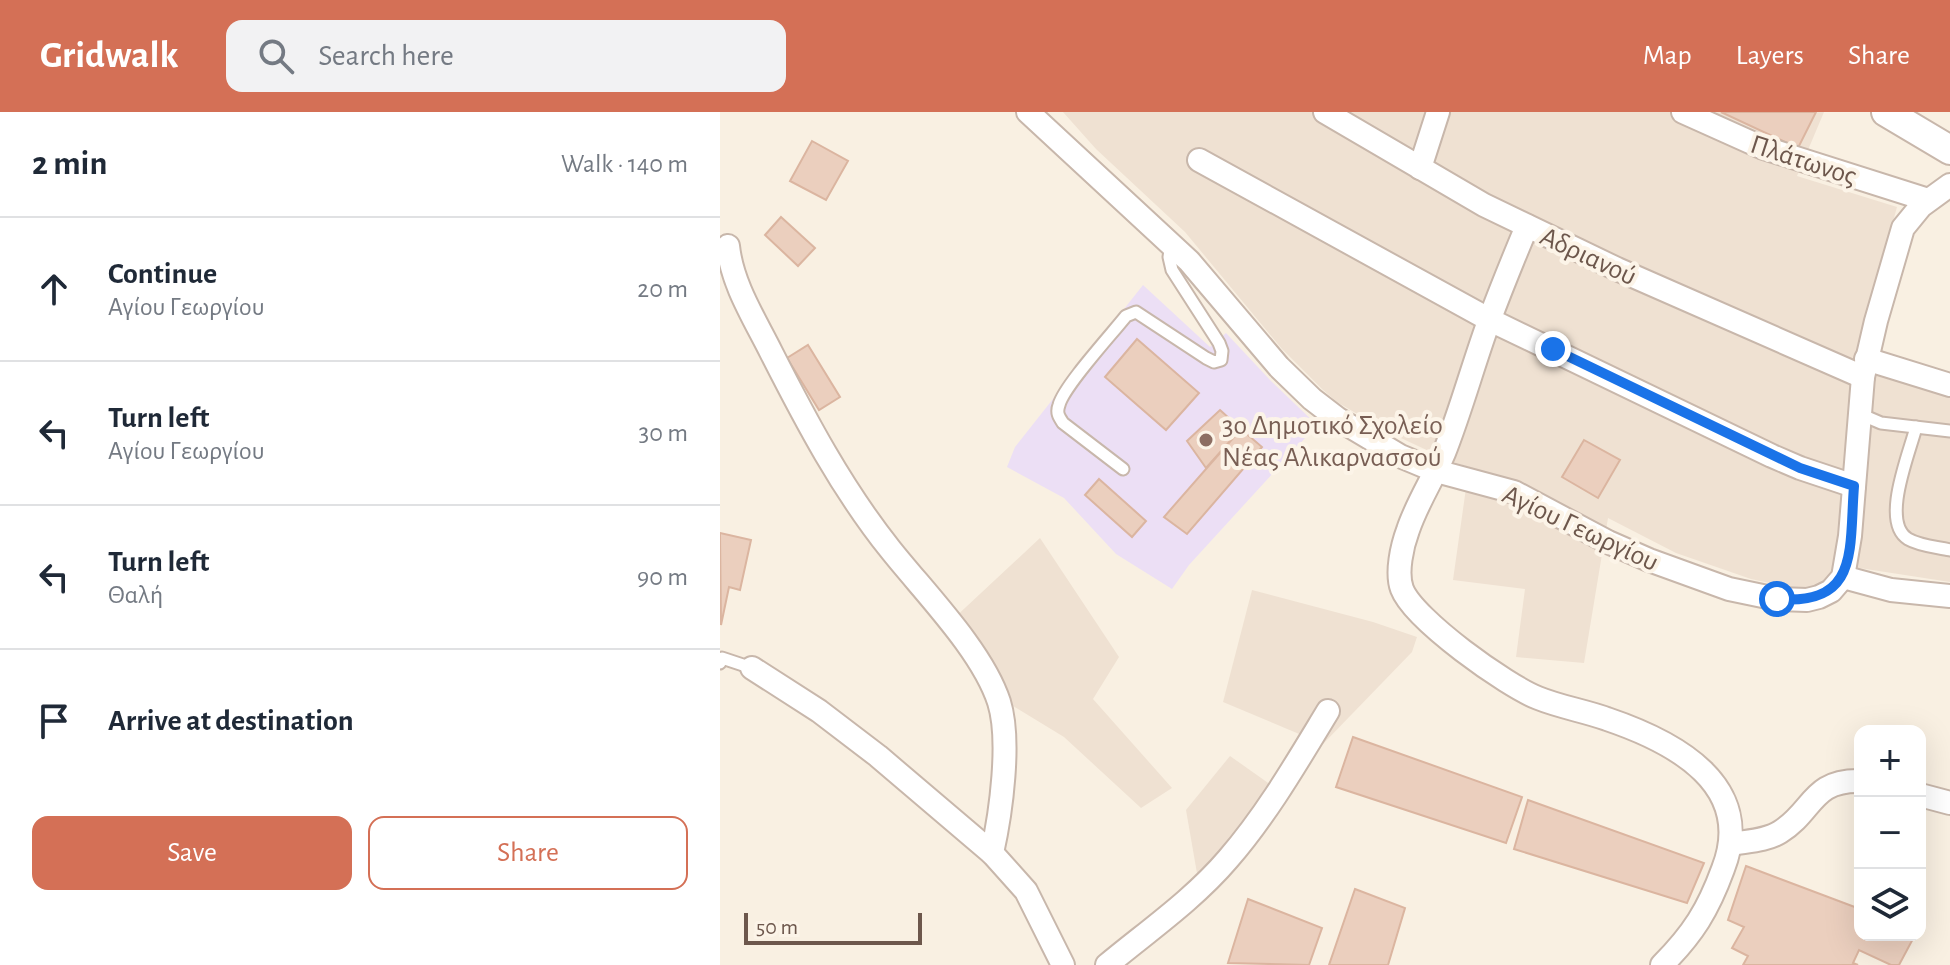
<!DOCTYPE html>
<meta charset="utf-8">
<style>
:root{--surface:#fff;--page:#f2f2f3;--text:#1f2937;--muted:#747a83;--line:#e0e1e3;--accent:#d47056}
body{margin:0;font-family:"Alegreya Sans",sans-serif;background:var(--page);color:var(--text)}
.controls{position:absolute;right:24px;bottom:24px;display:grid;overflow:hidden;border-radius:16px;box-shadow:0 8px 32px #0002}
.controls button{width:72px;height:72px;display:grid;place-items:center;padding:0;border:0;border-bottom:2px solid var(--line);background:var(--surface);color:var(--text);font:40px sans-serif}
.scale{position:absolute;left:24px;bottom:20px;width:178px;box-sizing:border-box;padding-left:8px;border:4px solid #6d574c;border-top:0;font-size:22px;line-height:28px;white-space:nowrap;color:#6d574c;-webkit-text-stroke:6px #fcf4e8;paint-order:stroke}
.stop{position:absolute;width:24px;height:24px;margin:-18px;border:6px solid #1a73e8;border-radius:50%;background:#fff}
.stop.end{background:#1a73e8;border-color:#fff;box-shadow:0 2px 8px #0008}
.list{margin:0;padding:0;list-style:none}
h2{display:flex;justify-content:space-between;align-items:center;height:104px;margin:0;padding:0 32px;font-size:34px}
h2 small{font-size:26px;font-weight:400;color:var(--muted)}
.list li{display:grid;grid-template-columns:52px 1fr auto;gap:24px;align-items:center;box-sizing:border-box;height:144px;padding:0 32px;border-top:2px solid var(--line)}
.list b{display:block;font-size:30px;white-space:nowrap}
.list p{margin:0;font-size:26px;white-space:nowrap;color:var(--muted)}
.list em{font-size:26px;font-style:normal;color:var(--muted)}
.actions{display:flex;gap:16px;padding:24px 32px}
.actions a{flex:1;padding:18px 0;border:2px solid var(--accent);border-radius:16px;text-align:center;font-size:28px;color:var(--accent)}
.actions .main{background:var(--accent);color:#fff}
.icon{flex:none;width:44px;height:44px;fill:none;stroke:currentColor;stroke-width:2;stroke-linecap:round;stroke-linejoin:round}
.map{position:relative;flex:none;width:1230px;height:853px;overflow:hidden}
header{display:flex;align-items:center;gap:48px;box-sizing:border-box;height:112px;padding:0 40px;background:var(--accent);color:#fff}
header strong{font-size:38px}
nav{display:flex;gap:44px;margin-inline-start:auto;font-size:28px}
.search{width:560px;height:72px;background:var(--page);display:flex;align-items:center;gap:20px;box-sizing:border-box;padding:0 28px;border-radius:16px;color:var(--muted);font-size:30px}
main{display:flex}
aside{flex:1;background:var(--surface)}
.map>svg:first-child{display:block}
</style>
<header>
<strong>Gridwalk</strong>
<div class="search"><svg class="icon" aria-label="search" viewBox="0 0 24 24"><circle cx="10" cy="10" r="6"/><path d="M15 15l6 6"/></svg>Search here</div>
<nav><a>Map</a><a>Layers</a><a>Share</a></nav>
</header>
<main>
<aside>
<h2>2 min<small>Walk · 140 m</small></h2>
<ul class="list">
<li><svg class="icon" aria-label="ahead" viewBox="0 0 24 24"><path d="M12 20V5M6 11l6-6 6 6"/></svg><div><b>Continue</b><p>Αγίου Γεωργίου</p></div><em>20 m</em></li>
<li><svg class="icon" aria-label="left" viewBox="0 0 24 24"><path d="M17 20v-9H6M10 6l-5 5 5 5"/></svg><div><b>Turn left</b><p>Αγίου Γεωργίου</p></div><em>30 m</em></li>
<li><svg class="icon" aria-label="left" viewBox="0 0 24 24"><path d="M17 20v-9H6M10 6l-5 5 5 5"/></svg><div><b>Turn left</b><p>Θαλή</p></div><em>90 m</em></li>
<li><svg class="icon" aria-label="arrive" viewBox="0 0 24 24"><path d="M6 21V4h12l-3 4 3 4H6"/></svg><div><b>Arrive at destination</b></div></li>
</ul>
<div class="actions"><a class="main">Save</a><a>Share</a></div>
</aside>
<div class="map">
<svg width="1230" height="853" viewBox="0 0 1230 853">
<rect width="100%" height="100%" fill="#f9f0e2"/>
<!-- residential -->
<g fill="#efe1d2">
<polygon points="343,0 1104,0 1077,64 1177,95 1133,254 1230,284 1230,470 1120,453 1112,464 1094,476 1077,477 1031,467 956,441 888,406 864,551 796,545 805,477 733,468 749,355 730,349 666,319 617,290 602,277 562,237 465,120 376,37"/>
<polygon points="320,426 399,545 373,587 452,676 421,696 344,625 288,591 231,509"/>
<polygon points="532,478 653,510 697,525 692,540 603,632 503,590"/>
<polygon points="510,644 551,673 510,730 478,767 466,698"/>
</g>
<!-- education -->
<polygon fill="#ecdff5" points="423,173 490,235 506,221 551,269 597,313 469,453 452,477 396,442 344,386 287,355 295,335"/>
<!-- building -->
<g fill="#ebcfbe" stroke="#dbb5a0" stroke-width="2">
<polygon points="1001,0 1096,0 1078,36"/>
<polygon points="92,29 128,49 106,88 70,69"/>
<polygon points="61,105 95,136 78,154 45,123"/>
<polygon points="417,227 479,281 446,318 385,265"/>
<polygon points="88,233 120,285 99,298 67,246"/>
<polygon points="500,298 521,317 486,356 467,329"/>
<polygon points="521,317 542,335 467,422 444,405"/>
<polygon points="864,328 900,348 878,386 842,365"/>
<polygon points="379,367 426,409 412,425 365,383"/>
<polygon points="0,421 31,428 20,478 9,475 1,513"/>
<polygon points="633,625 802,685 786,731 616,675"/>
<polygon points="808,688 984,751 967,791 794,737"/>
<polygon points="1026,754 1140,797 1140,823 1195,823 1179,853 1171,853 1139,838 1133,851 1138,853 1023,853 1028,844 1012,836 1024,815 1008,808"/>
<polygon points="635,777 685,796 668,853 609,853"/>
<polygon points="528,787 602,816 589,853 508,851"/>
</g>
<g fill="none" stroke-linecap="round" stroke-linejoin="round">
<defs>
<g id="service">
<polyline points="1140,302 1161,311 1230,319"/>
<path d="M1196,315C1190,340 1160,410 1188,427C1200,434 1217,435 1230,438"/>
<path d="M403,357L343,311C339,305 336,301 339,293C344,274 391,223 406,204L416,200L486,246L494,250L501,248L502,239L499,231L452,158L449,145L451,132"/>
<polyline points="0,551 2,546 32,556"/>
</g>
<g id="minor">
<polyline points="308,0 469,149 559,255 592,287 618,307 680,344 716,359 794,380 888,430 929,448 1009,477 1057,487 1087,488 1099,485 1111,479 1123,465 1130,424 1143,265 1156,209 1183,116 1201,94 1230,73"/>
<polyline points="605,0 764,93 897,157 1143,265"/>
<polyline points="963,0 1041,35 1208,88"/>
<polyline points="479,48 770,208 1052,344 1080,356 1134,374"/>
<polyline points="700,56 718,0"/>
<path d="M807,114C794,145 781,177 769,209C753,253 741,298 724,341C713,367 697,391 688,418C682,434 676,461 682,477C694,508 787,574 818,586C840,595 865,599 887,607C955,630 1036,673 1003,757C988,798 973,822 942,853"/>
<path d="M8,134C12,172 34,206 51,240C86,309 122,377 170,437C204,480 262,538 279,590C291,628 281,701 272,741"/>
<polyline points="1146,247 1230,273"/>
<polyline points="1123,465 1171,478 1230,484"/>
<polyline points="32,556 99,599 158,644 272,741 306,779 343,853"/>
<polyline points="1200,683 1230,691"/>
<path d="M1011,732C1027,729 1046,729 1060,720C1094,699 1091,668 1140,669"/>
<path d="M387,853C428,819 474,787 508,747C547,702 577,650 608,599"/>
</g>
<polyline id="tertiary" points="1166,0 1230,38"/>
</defs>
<!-- service casing -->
<use href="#service" stroke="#c8b7ab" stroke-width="15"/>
<!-- minor casing -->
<use href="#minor" stroke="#c8b7ab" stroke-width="26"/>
<!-- tertiary casing -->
<use href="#tertiary" stroke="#c8b7ab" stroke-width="32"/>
<!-- service -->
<use href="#service" stroke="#fff" stroke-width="11"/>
<!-- minor -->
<use href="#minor" stroke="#fff" stroke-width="22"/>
<!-- tertiary -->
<use href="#tertiary" stroke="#fff" stroke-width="28"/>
</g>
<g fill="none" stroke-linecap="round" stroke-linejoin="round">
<!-- route -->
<path stroke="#1a73e8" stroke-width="10" d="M833,237L1080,356L1134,374C1129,437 1140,494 1057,487"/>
</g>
<!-- markers -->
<circle fill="#8d6e63" stroke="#fcf4e8" stroke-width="3" cx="486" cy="328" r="8"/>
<g text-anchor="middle" stroke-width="8" stroke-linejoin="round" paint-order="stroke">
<!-- street labels -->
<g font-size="28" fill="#6d574c" stroke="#fcf4e8">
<text transform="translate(1084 47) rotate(18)" y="10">Πλάτωνος</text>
<text transform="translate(869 143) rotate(25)" y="10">Αδριανού</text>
<text transform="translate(861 415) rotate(25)" y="10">Αγίου Γεωργίου</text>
</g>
<!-- education labels -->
<g font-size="28" fill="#785e54" stroke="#fcf4e8" text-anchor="start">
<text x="502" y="322">3ο Δημοτικό Σχολείο<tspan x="502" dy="32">Νέας Αλικαρνασσού</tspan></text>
</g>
</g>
</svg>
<div class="controls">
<button>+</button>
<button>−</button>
<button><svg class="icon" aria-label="layers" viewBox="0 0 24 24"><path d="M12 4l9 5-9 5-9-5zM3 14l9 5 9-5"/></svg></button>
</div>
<div class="scale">50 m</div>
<div class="stop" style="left:1057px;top:487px"></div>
<div class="stop end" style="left:833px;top:237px"></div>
</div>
</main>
